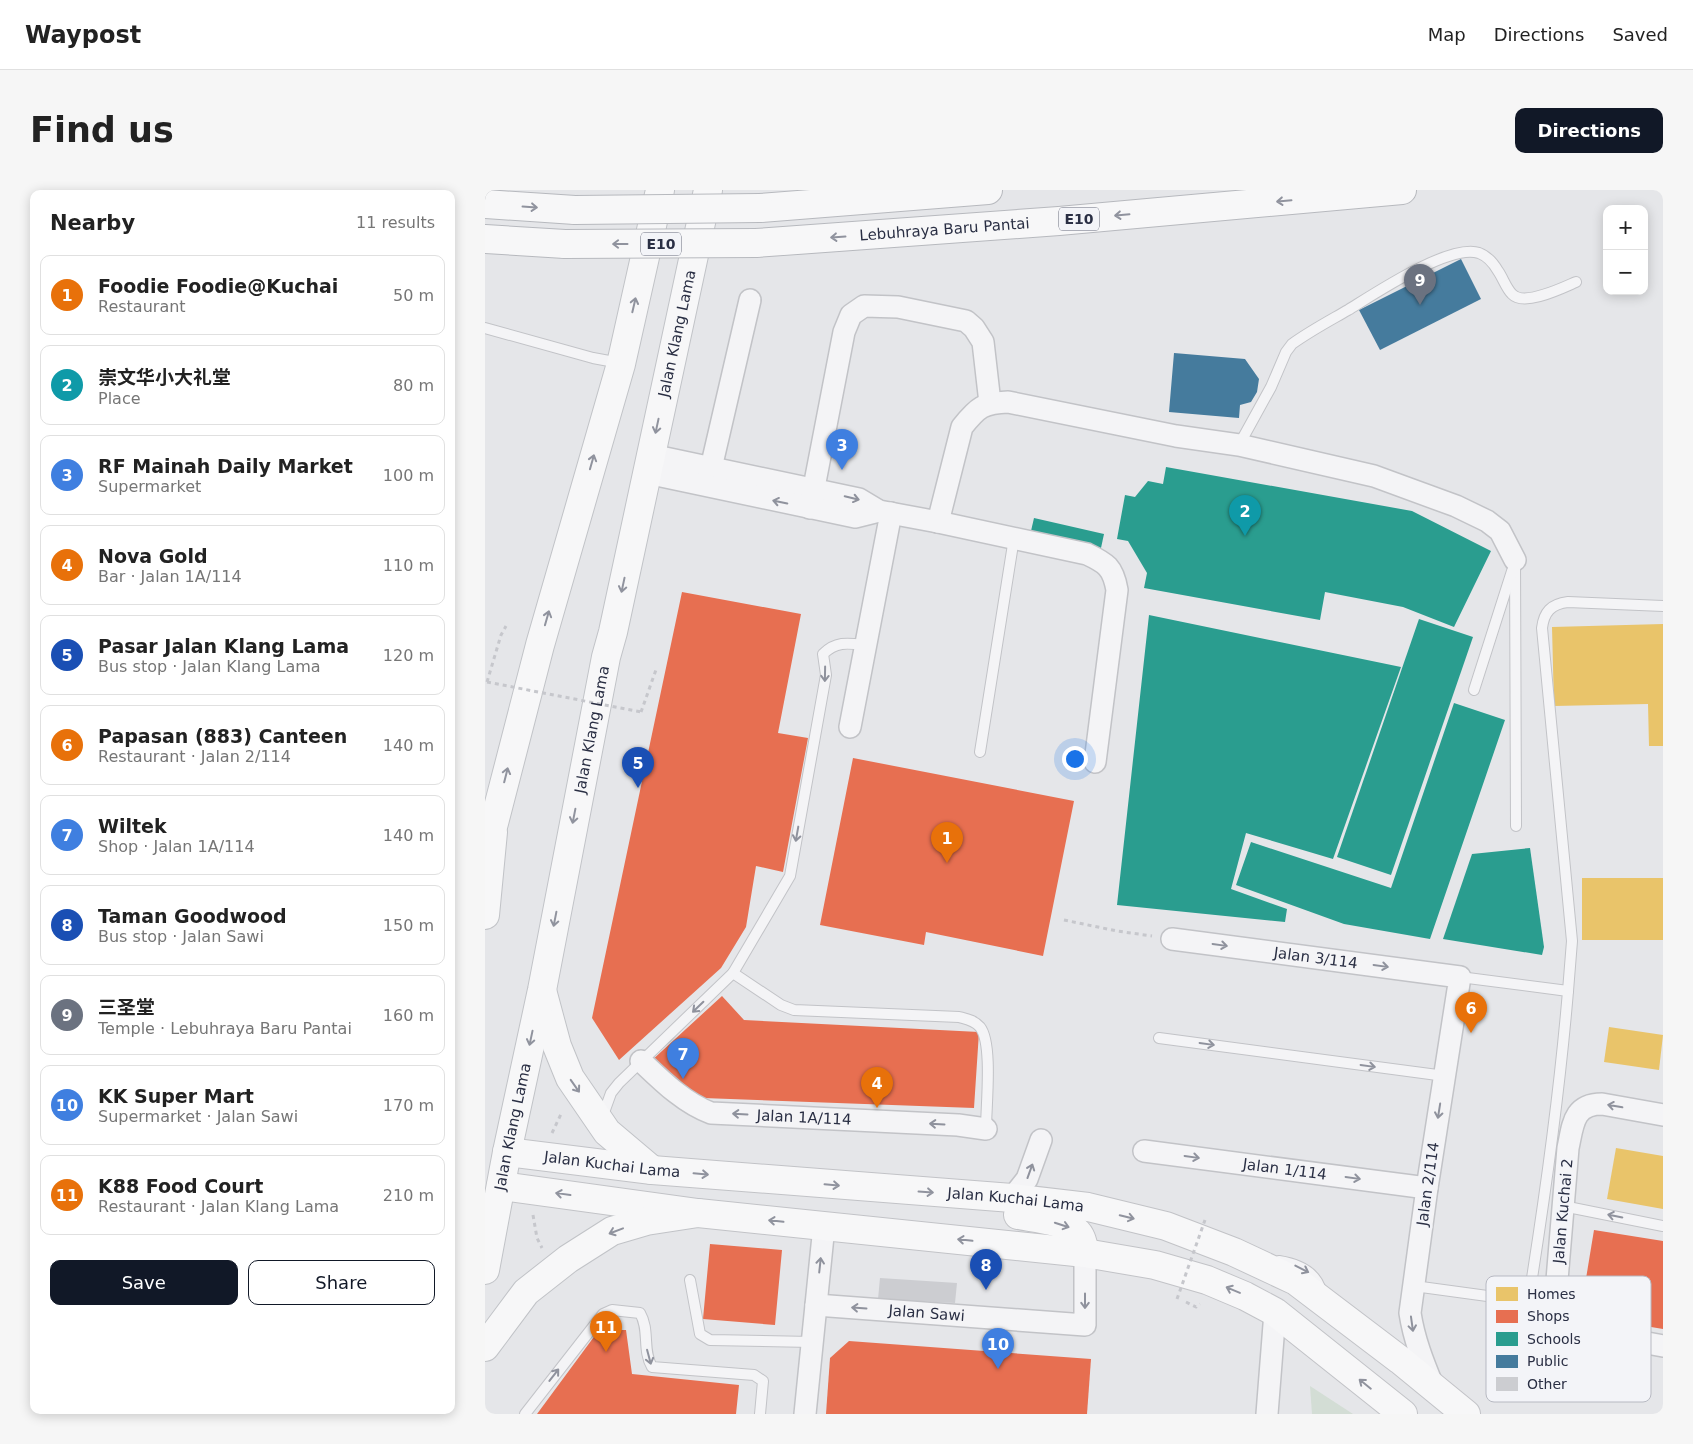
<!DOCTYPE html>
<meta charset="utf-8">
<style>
:root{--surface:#fff;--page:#f6f6f6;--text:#222;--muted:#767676;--line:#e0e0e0;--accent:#111827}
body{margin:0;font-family:"DejaVu Sans","Noto Sans SC",sans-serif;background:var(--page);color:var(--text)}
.controls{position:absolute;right:15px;top:15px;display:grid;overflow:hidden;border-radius:10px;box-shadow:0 2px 12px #0003}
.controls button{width:45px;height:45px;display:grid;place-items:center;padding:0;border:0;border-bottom:1px solid var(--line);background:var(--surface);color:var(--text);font:25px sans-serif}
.you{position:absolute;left:589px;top:568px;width:18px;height:18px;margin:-12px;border:4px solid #fff;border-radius:50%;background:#1a73e8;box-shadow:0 0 0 8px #1a73e833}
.badge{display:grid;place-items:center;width:32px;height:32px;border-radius:50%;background:var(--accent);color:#fff;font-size:16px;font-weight:700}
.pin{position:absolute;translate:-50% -41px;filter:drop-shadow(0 1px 2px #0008)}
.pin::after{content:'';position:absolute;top:26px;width:18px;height:15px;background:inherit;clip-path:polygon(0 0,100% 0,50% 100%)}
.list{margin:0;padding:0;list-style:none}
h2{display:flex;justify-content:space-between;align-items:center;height:65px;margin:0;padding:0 20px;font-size:21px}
h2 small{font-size:16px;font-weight:400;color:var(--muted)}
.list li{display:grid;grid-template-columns:32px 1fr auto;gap:15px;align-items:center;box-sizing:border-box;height:80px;margin:0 10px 10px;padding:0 10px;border:1px solid var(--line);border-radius:10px}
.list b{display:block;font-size:19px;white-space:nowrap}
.list p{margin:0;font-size:16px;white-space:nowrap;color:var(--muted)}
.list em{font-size:16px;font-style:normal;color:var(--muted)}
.actions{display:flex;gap:10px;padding:15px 20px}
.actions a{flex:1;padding:11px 0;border:1px solid var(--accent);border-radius:10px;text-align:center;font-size:18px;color:var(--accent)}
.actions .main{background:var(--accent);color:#fff}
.map{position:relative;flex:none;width:1178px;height:1224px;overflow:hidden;border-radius:10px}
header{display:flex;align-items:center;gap:30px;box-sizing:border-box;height:70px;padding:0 25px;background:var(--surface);border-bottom:1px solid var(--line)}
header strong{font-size:24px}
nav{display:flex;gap:28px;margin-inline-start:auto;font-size:18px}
.intro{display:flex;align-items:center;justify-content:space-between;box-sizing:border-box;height:120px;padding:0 30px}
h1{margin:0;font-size:35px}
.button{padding:12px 22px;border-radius:10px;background:var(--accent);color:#fff;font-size:18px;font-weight:700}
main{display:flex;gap:30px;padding:0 30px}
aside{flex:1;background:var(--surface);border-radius:10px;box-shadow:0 2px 12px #0003}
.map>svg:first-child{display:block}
</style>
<header>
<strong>Waypost</strong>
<nav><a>Map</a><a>Directions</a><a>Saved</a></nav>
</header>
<div class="intro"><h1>Find us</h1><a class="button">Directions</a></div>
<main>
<aside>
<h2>Nearby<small>11 results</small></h2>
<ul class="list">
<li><span class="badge" style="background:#e8710a">1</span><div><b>Foodie Foodie@Kuchai</b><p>Restaurant</p></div><em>50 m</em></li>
<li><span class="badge" style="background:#0f9aa8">2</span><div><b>崇文华小大礼堂</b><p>Place</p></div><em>80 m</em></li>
<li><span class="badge" style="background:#3f7fe0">3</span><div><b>RF Mainah Daily Market</b><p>Supermarket</p></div><em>100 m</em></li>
<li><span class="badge" style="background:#e8710a">4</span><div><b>Nova Gold</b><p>Bar · Jalan 1A/114</p></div><em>110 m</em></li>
<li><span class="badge" style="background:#1a4fb4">5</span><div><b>Pasar Jalan Klang Lama</b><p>Bus stop · Jalan Klang Lama</p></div><em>120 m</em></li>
<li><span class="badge" style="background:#e8710a">6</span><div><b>Papasan (883) Canteen</b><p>Restaurant · Jalan 2/114</p></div><em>140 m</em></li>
<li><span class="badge" style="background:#3f7fe0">7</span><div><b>Wiltek</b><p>Shop · Jalan 1A/114</p></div><em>140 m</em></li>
<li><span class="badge" style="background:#1a4fb4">8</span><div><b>Taman Goodwood</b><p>Bus stop · Jalan Sawi</p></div><em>150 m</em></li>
<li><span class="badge" style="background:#6b7280">9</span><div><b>三圣堂</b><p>Temple · Lebuhraya Baru Pantai</p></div><em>160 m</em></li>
<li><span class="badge" style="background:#3f7fe0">10</span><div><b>KK Super Mart</b><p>Supermarket · Jalan Sawi</p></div><em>170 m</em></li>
<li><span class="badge" style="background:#e8710a">11</span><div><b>K88 Food Court</b><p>Restaurant · Jalan Klang Lama</p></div><em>210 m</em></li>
</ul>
<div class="actions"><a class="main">Save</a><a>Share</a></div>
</aside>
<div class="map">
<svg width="1178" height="1224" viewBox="0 0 1178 1224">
<rect width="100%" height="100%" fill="#e5e6e9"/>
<!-- green -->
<polygon fill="#d3ddd5" points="825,1196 868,1224 827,1224"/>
<!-- homes -->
<g fill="#e9c46a">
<polygon points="1178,434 1178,556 1164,556 1163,514 1069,516 1067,437"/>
<rect x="1097" y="688" width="81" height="62"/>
<polygon points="1124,837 1178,845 1174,880 1119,872"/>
<polygon points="1131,958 1178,966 1178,1019 1122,1009"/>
</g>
<!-- shops -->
<g fill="#e76f51">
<polygon points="197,402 316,424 293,543 323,548 298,682 271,676 261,737 236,778 134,870 107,828"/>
<polygon points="368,568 589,611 558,766 441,742 439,755 335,735"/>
<polygon points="237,806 259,830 494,842 489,918 218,908 202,904 165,872"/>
<polygon points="1109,1040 1178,1051 1178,1139 1095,1125"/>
<polygon points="225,1054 297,1060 290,1135 218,1129"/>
<polygon points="114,1140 141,1140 147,1184 254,1195 251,1224 52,1224"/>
<polygon points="364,1151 606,1169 602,1224 341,1224 345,1168"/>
</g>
<!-- schools -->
<g fill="#2a9d8f">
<polygon points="681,277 927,321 1006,361 969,437 918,417 840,402 835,430 659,398 662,383 643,351 632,349 640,305 650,307 663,291 678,294"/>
<polygon points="549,328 619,344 616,358 546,341"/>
<polygon points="664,425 916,477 848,669 761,643 746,699 802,719 800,732 632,715"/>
<polygon points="934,429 988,447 906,685 852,667"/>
<polygon points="969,513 1020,530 945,749 859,734 751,695 766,652 906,698"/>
<polygon points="1045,658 1059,757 1057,765 958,749 987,664"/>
</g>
<!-- public -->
<g fill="#457b9d">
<polygon points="976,69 996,109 895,160 874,120"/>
<polygon points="689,163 760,169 774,189 772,202 766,212 755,215 754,228 684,222"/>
</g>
<!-- building -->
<polygon fill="#cccdd1" points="395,1088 472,1093 470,1113 393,1109"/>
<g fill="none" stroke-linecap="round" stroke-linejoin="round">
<defs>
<g id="lane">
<polyline points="0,138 108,168 135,173"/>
<path d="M754,255L786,197L801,162L807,154C825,141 844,131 863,120C889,104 965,53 994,63C1002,66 1009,74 1013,81C1018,88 1021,98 1027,104C1039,117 1077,98 1091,92"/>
<polyline points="1030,370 1031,636"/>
<polyline points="989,500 1027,381"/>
<polyline points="495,562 529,348"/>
<path d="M248,783L296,815L309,820L474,827C481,829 489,830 495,837C508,853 501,916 501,939"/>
<path d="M1083,801L1087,751L1057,438C1059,422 1066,414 1083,412L1178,416"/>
<polyline points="674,848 960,886"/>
<path d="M117,928L126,903L134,893L248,783L305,686L341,485L338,464C351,451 363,453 380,455"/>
<polyline points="1078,1016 1178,1036"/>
<path d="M794,1071C813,1074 831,1082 836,1101"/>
<polyline points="205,1090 215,1144 225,1150 327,1152"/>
<path d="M929,1096L1017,1108C1033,1107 1041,1103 1047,1088C1062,992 1075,897 1083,801L975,787"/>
<path d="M40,1224L118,1124L127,1120L155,1123C165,1140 157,1160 167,1177L269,1185L278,1191L275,1224"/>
</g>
<g id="street">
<path d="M166,265L374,309L394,321L453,332L602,364C621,373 628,377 632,400L610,572"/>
<polyline points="226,278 265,110"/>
<polyline points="162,283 370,327 394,321"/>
<polyline points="325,318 359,142 366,125 379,116 413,117 481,131 489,138 498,152 505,213"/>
<path d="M453,332L477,237C493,217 498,213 523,212L691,246L754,255L889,286L971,316L1002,331L1015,341L1030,370"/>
<polyline points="365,537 406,323"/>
<path id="s1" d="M687,749L975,787L942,998L925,1123C929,1149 938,1172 948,1196"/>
<path id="s2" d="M156,871C177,891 199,913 226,923L473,935L501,939"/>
<path d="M1178,925L1117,914C1088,914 1088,935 1083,958L1070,1114C1072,1128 1078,1135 1091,1140L1178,1156"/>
<path id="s3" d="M659,961L942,998"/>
<polyline points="527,1008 542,989 556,950"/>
<path id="s4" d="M331,1115L600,1135V1063"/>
<polyline points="320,1224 339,1036"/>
<polyline points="782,1224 790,1122"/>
</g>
<g id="secondary">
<path id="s5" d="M22,962L167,980L527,1008L603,1017L681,1036L749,1062L811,1091L915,1170L981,1224"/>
<polyline points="16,996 213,1023 600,1063 670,1075 722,1090 760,1106 790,1122 918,1224"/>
<path d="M533,1025C548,1028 580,1031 591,1041C597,1046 598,1055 600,1063"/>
</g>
<g id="primary">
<polyline points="0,661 9,633 55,455 136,174 175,0"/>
<polyline points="0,725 8,642"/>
<polyline points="58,804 72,856 85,888 122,942 167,980"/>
<path id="s6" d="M0,1080L22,962L57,800L121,467L128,442L223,0"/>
<polyline points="0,1157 41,1102 83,1069 127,1041 161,1031 213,1023"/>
</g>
<g id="highway">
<polyline points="0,14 90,20"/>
<polyline points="275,18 503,0"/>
<polyline points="0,49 80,54"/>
<path id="s7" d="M271,53L574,31L917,0"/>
</g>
</defs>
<!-- lane casing -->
<use href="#lane" stroke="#c2c3c7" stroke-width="12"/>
<!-- street casing -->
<use href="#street" stroke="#c2c3c7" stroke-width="24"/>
<!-- secondary casing -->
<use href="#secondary" stroke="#c2c3c7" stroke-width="30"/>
<!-- primary casing -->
<use href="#primary" stroke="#c1c3c7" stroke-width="30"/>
<!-- highway casing -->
<use href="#highway" stroke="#b7b9be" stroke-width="30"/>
<!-- path -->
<g stroke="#c6c7cc" stroke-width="3" stroke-dasharray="4 4" stroke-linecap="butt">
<polyline points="2,492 16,445 21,436"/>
<polyline points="156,522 172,477"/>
<polyline points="579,730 632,741 667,746"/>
<polyline points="67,943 77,922"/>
<polyline points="48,1025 52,1048 57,1058"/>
<polyline points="701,1112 711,1117 715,1114"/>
</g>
<!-- lane -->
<use href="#lane" stroke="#f4f4f6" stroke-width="10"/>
<!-- street -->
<use href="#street" stroke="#f4f4f6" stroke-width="21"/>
<!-- secondary -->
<use href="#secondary" stroke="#f7f7f8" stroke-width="28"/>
<!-- primary -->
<use href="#primary" stroke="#f7f7f8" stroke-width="28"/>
<!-- highway -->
<use href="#highway" stroke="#f7f7f8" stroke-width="28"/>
<defs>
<g id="highway-bridge">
<polyline points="90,20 275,18"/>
<polyline points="80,54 271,53"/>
</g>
</defs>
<!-- highway-bridge casing -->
<use href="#highway-bridge" stroke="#b7b9be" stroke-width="30" stroke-linecap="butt"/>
<!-- path-bridge -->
<g stroke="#c6c7cc" stroke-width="3" stroke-dasharray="4 4" stroke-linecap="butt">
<polyline points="2,492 156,522"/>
<polyline points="692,1109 720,1030"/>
</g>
<!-- highway-bridge -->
<use href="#highway-bridge" stroke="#f7f7f8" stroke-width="28"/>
</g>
<!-- one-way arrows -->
<defs><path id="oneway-shaft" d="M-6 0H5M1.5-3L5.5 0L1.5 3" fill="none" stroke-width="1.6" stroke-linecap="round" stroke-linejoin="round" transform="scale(1.25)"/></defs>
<g stroke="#90939e">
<use href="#oneway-shaft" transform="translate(799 11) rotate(175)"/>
<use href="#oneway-shaft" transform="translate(45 17) rotate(4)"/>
<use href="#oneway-shaft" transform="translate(637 25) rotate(175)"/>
<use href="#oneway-shaft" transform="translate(353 47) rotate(176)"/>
<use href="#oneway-shaft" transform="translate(135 54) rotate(180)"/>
<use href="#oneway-shaft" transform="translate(149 115) rotate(-77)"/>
<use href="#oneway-shaft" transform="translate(172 236) rotate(102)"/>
<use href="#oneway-shaft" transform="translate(107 272) rotate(-74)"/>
<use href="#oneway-shaft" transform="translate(138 395) rotate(102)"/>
<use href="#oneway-shaft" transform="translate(62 428) rotate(-74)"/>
<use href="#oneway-shaft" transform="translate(21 585) rotate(-76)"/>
<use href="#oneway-shaft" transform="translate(89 626) rotate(101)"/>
<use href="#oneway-shaft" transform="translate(70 729) rotate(101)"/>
<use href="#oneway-shaft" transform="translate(46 848) rotate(102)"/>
<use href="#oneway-shaft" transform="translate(90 896) rotate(55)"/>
<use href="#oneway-shaft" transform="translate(216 984) rotate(5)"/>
<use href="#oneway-shaft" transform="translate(347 995) rotate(5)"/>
<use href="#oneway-shaft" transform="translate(441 1002) rotate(4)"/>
<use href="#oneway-shaft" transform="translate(78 1004) rotate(-172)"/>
<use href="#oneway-shaft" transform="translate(642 1027) rotate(14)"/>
<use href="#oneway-shaft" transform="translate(291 1031) rotate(-174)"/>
<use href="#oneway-shaft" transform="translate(577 1035) rotate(18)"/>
<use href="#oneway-shaft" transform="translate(131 1041) rotate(159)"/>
<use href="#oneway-shaft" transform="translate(480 1050) rotate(-174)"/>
<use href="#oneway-shaft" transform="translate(748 1100) rotate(-157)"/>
<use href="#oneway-shaft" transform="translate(880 1194) rotate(-141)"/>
</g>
<g stroke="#8f929d">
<use href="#oneway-shaft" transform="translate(367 308) rotate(13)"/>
<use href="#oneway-shaft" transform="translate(295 312) rotate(-168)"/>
<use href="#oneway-shaft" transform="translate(340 484) rotate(91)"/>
<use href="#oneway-shaft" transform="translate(312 644) rotate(100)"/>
<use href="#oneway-shaft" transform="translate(735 755) rotate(8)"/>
<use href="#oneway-shaft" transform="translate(896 776) rotate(8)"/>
<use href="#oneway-shaft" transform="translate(213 817) rotate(136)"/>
<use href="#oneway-shaft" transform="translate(722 854) rotate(8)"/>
<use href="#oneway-shaft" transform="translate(883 876) rotate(8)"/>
<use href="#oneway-shaft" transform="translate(1130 916) rotate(-170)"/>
<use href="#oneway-shaft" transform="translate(954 921) rotate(99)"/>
<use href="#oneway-shaft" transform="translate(255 924) rotate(-177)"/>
<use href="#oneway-shaft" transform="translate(452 934) rotate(-177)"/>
<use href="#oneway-shaft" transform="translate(707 967) rotate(8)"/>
<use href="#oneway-shaft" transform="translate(545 981) rotate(-70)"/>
<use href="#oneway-shaft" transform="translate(868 988) rotate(8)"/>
<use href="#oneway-shaft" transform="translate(1130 1026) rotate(-169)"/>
<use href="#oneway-shaft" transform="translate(335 1075) rotate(-84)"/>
<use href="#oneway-shaft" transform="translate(817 1079) rotate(27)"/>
<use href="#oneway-shaft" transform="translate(600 1111) rotate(90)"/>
<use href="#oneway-shaft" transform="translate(374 1118) rotate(-176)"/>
<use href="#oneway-shaft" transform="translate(927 1134) rotate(82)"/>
<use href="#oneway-shaft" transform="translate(164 1167) rotate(75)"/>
<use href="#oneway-shaft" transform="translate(69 1185) rotate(-52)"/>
</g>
<g text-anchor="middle" stroke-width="5" stroke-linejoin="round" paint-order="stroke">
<!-- shield labels -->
<g fill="#f3f4f8" stroke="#666a7a" stroke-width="1">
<rect x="574" y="17.5" width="40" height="23" rx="4"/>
<rect x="156" y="42.5" width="40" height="23" rx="4"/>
</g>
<g font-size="14" font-weight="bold" fill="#2a2f44">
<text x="594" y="34">E10</text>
<text x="176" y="59">E10</text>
</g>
<!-- street labels -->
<g font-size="15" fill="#2a2f44" stroke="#f3f4f8">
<text dy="5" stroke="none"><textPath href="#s7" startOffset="189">Lebuhraya Baru Pantai</textPath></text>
<text dy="5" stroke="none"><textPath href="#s6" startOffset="956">Jalan Klang Lama</textPath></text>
<text dy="5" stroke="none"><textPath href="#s6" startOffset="551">Jalan Klang Lama</textPath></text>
<text dy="5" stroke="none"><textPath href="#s1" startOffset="145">Jalan 3/114</textPath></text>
<text dy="5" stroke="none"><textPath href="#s2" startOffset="181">Jalan 1A/114</textPath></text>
<text dy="5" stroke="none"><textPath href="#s6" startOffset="146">Jalan Klang Lama</textPath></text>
<text dy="5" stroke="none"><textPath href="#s5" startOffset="106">Jalan Kuchai Lama</textPath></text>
<text dy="5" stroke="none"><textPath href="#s3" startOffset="142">Jalan 1/114</textPath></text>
<text transform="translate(943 994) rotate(-82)" y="5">Jalan 2/114</text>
<text dy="5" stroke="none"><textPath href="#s5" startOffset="511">Jalan Kuchai Lama</textPath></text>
<text transform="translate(1078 1021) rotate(-85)" y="5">Jalan Kuchai 2</text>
<text dy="5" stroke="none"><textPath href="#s4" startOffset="111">Jalan Sawi</textPath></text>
</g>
</g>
<!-- legend -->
<rect x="1001" y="1086" width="165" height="126" rx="8" fill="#f3f4f8" stroke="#b7b9c2" stroke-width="1"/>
<rect x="1011" y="1097" width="22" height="14" fill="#e9c46a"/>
<rect x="1011" y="1120" width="22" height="13" fill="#e76f51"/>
<rect x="1011" y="1142" width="22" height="14" fill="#2a9d8f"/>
<rect x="1011" y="1165" width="22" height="13" fill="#457b9d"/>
<rect x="1011" y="1187" width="22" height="14" fill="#cccdd1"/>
<g font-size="14" fill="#2a2f44">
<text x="1042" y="1109">Homes</text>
<text x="1042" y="1131">Shops</text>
<text x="1042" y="1154">Schools</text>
<text x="1042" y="1176">Public</text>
<text x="1042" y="1199">Other</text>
</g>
</svg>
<div class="controls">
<button>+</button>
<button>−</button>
</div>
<div class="you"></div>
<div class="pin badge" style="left:462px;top:673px;background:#e8710a">1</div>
<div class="pin badge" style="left:760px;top:346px;background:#0f9aa8">2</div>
<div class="pin badge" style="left:357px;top:280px;background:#3f7fe0">3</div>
<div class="pin badge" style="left:392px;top:918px;background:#e8710a">4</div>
<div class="pin badge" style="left:153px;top:598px;background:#1a4fb4">5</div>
<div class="pin badge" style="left:986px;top:843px;background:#e8710a">6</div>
<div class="pin badge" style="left:198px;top:889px;background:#3f7fe0">7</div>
<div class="pin badge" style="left:501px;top:1100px;background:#1a4fb4">8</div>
<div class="pin badge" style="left:935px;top:115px;background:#6b7280">9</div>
<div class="pin badge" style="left:513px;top:1179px;background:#3f7fe0">10</div>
<div class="pin badge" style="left:121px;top:1162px;background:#e8710a">11</div>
</div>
</main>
